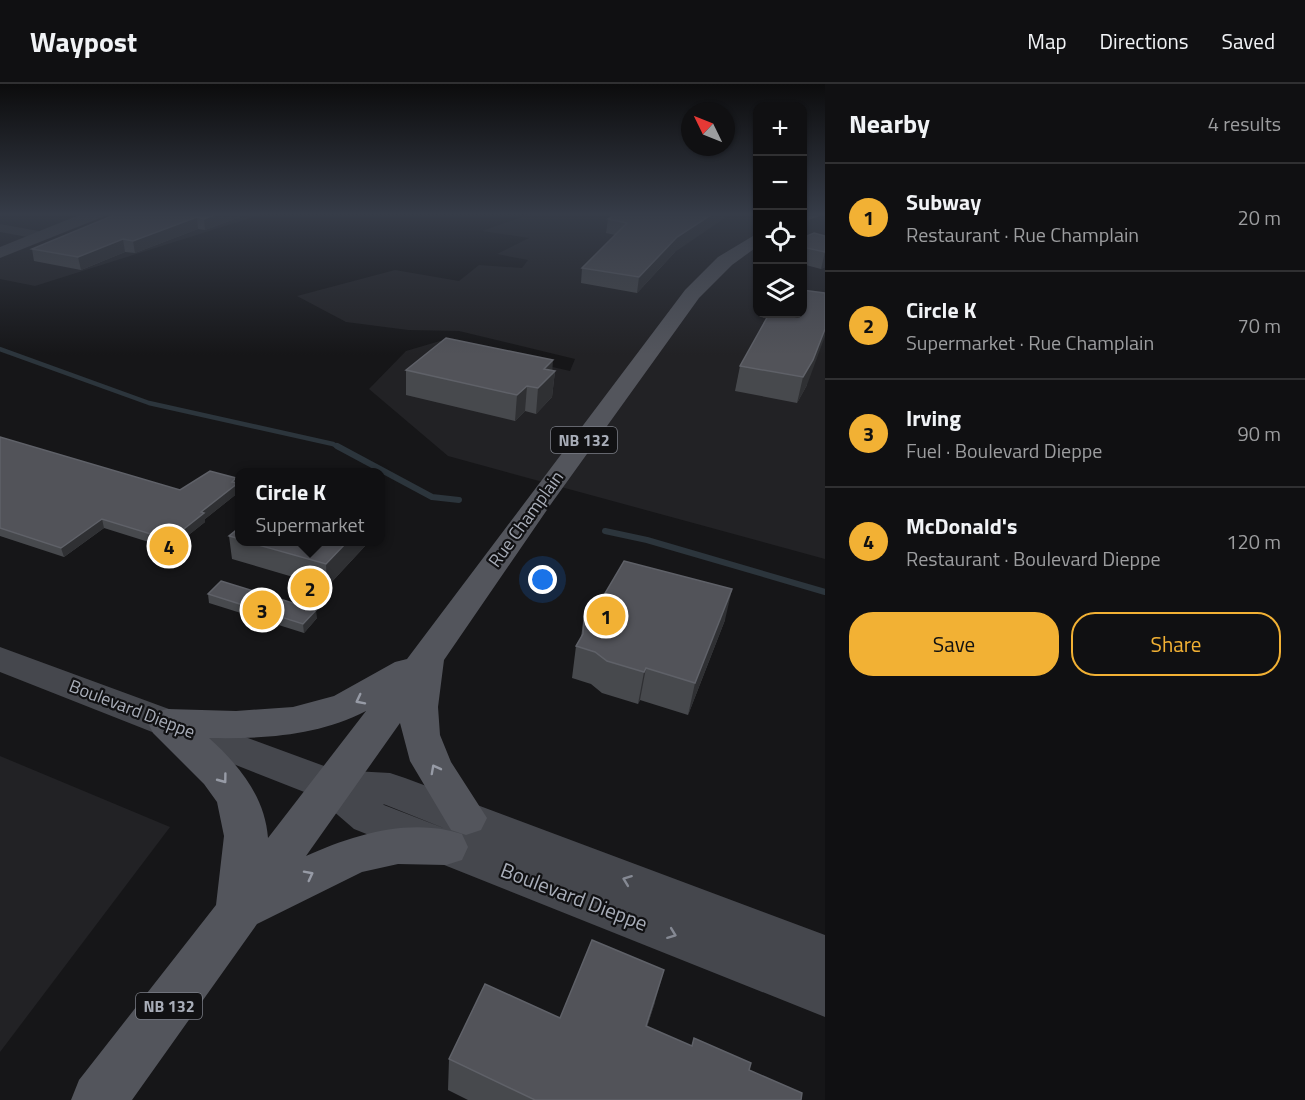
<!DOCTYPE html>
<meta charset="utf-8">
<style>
:root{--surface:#101012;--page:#1e1e20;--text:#f1f3f6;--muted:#9c9d9f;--line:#303032;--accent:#f2b134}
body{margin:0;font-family:"Titillium Web",sans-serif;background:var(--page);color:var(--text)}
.controls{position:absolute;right:18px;top:18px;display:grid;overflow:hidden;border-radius:12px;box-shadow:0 2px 4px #0004}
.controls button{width:54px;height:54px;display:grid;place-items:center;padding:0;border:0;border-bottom:2px solid var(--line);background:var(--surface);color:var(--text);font:30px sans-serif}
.compass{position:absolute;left:681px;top:18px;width:54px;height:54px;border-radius:50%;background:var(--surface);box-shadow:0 2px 4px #0004;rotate:313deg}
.you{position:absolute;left:543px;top:496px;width:21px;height:21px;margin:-15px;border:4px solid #fff;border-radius:50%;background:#1a73e8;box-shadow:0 0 0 9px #1a73e833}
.badge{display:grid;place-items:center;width:39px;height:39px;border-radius:50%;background:var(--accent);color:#111;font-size:20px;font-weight:700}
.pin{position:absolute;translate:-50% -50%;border:3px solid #fff;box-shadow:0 2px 6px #0006}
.popup{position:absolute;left:235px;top:384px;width:150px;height:78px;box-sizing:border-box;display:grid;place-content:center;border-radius:12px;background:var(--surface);filter:drop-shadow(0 2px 4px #0005);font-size:20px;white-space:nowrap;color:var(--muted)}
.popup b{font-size:22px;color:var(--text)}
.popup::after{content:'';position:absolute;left:50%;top:100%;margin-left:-12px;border:12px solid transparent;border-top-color:var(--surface)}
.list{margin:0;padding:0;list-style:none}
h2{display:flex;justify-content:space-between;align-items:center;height:78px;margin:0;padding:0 24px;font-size:26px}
h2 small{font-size:20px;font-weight:400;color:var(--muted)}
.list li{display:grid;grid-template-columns:39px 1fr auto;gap:18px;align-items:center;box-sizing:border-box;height:108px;padding:0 24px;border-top:2px solid var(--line)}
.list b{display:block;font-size:22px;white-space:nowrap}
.list p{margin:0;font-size:20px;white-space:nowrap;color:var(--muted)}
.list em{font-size:20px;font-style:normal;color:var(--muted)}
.actions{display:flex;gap:12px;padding:18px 24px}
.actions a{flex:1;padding:14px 0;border:2px solid var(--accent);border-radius:24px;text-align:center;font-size:21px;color:var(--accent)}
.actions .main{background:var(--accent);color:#111}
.icon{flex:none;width:33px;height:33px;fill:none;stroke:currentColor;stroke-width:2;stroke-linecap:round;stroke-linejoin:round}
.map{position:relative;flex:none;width:825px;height:1016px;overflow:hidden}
header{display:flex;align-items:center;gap:36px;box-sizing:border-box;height:84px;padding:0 30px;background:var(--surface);border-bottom:2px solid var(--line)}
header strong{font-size:28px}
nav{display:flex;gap:33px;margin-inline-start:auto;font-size:21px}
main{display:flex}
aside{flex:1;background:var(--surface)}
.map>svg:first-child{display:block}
</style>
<header>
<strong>Waypost</strong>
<nav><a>Map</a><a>Directions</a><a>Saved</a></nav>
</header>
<main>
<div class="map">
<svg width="825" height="1016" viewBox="0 0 825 1016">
<rect width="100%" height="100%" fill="#161618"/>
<!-- built -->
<g fill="#222225">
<polygon points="0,129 266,129 35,202 0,195"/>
<polygon points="534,129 757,129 758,230 802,230 803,129 825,129 825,475 448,372 369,305 406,267 440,257 570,287 575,275 459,247 408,246 346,238 297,212 395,186 459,197 479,181 522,184 528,176 497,170 529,154 482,147"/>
<polygon points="0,672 170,743 0,968"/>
</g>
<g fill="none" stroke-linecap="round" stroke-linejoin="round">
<!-- stream-far1 -->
<polyline stroke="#2c353c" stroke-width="4.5" points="0,265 149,319 333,360 340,364"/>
<!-- stream -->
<g stroke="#2c353c" stroke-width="6">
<polyline points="337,362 432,413 459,416"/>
<polyline points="605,447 647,456 825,508"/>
</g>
<!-- street -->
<polygon fill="#37383d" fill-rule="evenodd" points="0,140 44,148 50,152 44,156 0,148"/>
<!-- secondary -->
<g fill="#45474d" fill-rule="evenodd">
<polygon points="84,129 107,129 105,132 0,174 0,163"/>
<path d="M0,563L335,686L390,689L405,694L825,851V933L354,745L317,713L0,588ZM383,720L386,721L446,745L384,721Z"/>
</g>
<!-- primary -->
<g fill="#53555c" fill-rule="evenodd">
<polygon points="802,129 822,129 820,132 802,138"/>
<path d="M758,149V162L732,181L699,214L551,420L444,576L438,623L440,651L451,678L487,734L481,746L466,751L451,746L410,677L400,639L306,772C353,751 410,733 462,750L468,763L462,776L446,781L398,780L362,788L257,840L132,1016H71L79,996L216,821L224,752L217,718L204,700L153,649L148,639L153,629L167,625L236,627L293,623L334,612L395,578L407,575L685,206L718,173ZM366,627L268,754C265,713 239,681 209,654C263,655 318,652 366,627Z"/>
</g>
</g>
<!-- wall -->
<g fill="#47494d">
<polygon points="119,129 251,129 205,146 198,145 135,169 125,168 81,186 34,177 32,165"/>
<polygon points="618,129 675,168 637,209 581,199 582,184 615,151 606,149 608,135"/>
<polygon points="825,152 825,183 821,185 802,180 802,154"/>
<polygon points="802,230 807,301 797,319 735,307 740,282"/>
<polygon points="406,286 552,287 555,287 552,313 536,330 525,327 515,337 406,311"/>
<polygon points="0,353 180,406 237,399 238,399 239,408 205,435 205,438 171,465 104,444 64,473 0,452"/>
<polygon points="240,443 240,458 366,458 366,461 327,503 232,475 229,452"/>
<polygon points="208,510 317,534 304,549 209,519"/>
<polygon points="597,523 725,536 688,631 640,616 638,620 602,609 591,600 572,594 576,562 581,553 584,533"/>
<polygon points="655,918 647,943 749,986 801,1016 468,1016 448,1006 449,975 560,934"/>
</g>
<!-- shaded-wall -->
<g fill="#2f3033">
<polygon points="219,129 251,129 205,146 204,135"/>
<polygon points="714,129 732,129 675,168 637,209 639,193 677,153"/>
<polygon points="197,133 198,145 135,169 133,157"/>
<polygon points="123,155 125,168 81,186 78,173"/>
<polygon points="825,168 825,183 821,185"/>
<polygon points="825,245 825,252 807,301 797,319 803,293"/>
<polygon points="553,276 552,291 555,287 552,313 536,330 538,304 544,285"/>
<polygon points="527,302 525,327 515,337 517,311"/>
<polygon points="236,394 239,408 205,435 205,438 171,465 170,456 201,428"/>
<polygon points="102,435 104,444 64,473 61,464"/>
<polygon points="347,458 366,458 366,461 327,503 326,480"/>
<polygon points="732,505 725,536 688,631 695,599"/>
<polygon points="316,526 317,534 304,549 303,540"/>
<polygon points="646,584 640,616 638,620 644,588"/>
<polygon points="664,886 655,918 637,974 646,942"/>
</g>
<!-- building -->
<g fill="#525359" stroke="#5f6168" stroke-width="1.5">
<polygon points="119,129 219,129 204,135 197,133 133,157 123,155 78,173 32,165"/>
<polygon points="618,129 714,129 677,153 639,193 582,184 627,139 608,135"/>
<polygon points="814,149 825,152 825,168 802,163 802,154"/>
<polygon points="802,206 825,209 825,245 813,276 803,293 740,282 769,230 802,230"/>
<polygon points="446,254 553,276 544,285 555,287 538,304 527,302 517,311 406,286"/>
<polygon points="0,353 180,406 210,387 236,394 232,398 238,399 201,428 204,429 170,456 102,435 61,464 0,444"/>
<polygon points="240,443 240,455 229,452"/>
<polygon points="248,458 347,458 326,480"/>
<polygon points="624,477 732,505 695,599 646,584 644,588 607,577 595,568 576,562 583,550 584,533 593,522 597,523"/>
<polygon points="221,497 316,526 303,540 208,510"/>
<polygon points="592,856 664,886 646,942 692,962 694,954 751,979 749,986 802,1009 801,1016 535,1016 449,975 485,900 560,934"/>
</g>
<!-- one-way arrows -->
<defs><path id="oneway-chevron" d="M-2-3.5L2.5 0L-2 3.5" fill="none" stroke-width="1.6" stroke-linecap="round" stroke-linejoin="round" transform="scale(1.5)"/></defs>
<g stroke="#979ba6">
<use href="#oneway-chevron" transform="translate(360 616) rotate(153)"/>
<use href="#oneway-chevron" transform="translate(435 685) rotate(-118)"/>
<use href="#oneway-chevron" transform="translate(223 695) rotate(53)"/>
<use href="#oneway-chevron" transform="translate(309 791) rotate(-27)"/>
</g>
<g stroke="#858993">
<use href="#oneway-chevron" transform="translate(627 796) rotate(-159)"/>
<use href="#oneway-chevron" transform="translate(672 850) rotate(21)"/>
</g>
<!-- sky -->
<linearGradient id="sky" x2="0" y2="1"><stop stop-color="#0c0c0d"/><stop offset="0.48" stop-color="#363c48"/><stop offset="1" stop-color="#363c48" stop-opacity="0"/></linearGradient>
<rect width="825" height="271" fill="url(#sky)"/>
<g text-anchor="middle" stroke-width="4.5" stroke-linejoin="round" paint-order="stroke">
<!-- shield labels -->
<g fill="#111113" stroke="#7b7e86" stroke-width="1.5">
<rect x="551" y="343" width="66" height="26" rx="4.5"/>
<rect x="136" y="909" width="66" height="26" rx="4.5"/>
</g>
<g font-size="16" font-weight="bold" fill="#a8adb8">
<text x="584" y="362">NB 132</text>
<text x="169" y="928">NB 132</text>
</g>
<!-- street labels -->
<g font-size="18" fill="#a8adb8" stroke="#111113">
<text transform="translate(526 435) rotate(-54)" y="6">Rue Champlain</text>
<text transform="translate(132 625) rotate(21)" y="6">Boulevard Dieppe</text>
</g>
<!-- near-street labels -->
<g font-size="21" fill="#a8adb8" stroke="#111113">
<text transform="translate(574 813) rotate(21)" y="7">Boulevard Dieppe</text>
</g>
</g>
</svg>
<div class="controls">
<button>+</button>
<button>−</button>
<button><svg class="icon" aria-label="locate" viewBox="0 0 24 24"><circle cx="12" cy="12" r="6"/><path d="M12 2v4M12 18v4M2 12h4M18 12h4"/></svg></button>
<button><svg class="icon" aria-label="layers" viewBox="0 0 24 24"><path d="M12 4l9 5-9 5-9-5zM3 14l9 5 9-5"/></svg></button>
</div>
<svg class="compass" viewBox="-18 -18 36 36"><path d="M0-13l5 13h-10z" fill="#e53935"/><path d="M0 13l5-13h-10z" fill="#9c9d9f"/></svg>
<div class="you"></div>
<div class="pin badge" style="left:606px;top:532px">1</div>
<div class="pin badge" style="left:310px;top:504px">2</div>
<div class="popup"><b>Circle K</b>Supermarket</div>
<div class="pin badge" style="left:262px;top:526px">3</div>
<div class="pin badge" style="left:169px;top:462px">4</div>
</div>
<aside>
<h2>Nearby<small>4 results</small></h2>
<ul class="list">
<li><span class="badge">1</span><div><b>Subway</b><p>Restaurant · Rue Champlain</p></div><em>20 m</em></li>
<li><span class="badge">2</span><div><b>Circle K</b><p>Supermarket · Rue Champlain</p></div><em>70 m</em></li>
<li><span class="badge">3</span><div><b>Irving</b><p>Fuel · Boulevard Dieppe</p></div><em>90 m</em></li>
<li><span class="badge">4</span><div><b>McDonald's</b><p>Restaurant · Boulevard Dieppe</p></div><em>120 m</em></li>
</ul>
<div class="actions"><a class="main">Save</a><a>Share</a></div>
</aside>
</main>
